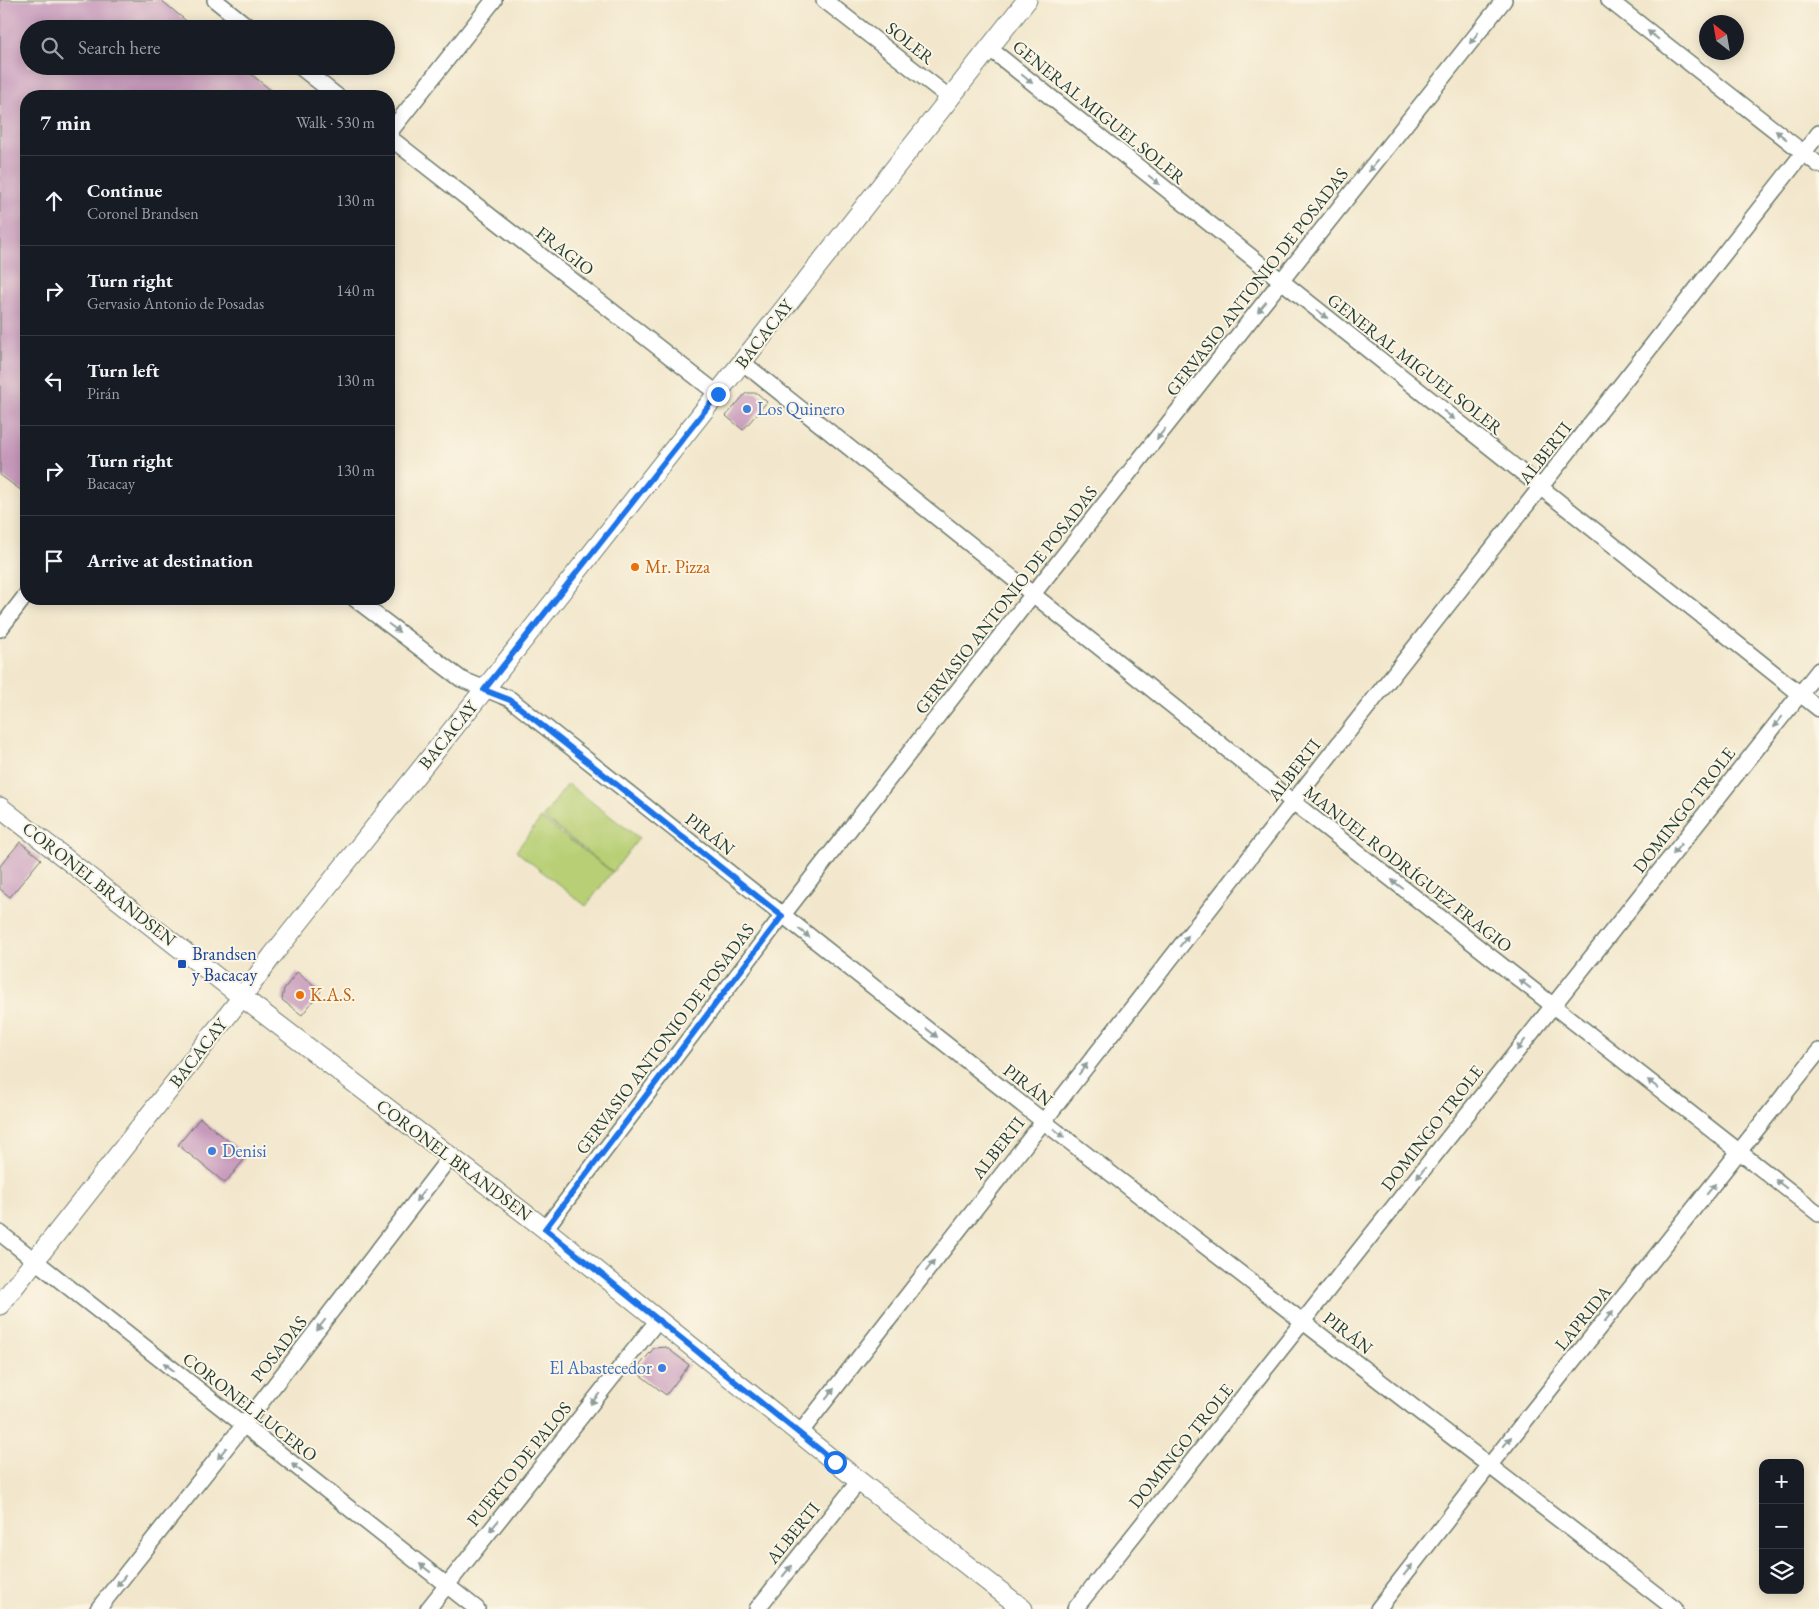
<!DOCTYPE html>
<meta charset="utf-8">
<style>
:root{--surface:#171b24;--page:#20242c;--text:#f1f3f6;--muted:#9ea1a6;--line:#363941}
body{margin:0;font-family:"EB Garamond",serif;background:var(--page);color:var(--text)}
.controls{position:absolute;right:15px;bottom:15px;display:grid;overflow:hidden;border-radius:10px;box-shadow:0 2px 12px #0003}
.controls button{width:45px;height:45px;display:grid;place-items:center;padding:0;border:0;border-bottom:1px solid var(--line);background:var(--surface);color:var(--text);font:25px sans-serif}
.compass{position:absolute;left:1699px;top:15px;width:45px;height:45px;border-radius:50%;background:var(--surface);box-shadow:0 2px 12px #0003;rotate:329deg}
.stop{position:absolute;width:15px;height:15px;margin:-11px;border:4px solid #1a73e8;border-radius:50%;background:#fff}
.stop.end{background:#1a73e8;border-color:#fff;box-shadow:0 1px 5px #0008}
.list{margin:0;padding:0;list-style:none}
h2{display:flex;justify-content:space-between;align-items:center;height:65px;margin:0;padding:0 20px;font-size:21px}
h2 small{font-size:16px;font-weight:400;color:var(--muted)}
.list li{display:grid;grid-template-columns:32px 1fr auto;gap:15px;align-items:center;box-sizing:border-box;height:90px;padding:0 20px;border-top:1px solid var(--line)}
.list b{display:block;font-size:19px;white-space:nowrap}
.list p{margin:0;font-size:16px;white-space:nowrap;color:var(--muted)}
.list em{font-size:16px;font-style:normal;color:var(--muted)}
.icon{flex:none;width:28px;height:28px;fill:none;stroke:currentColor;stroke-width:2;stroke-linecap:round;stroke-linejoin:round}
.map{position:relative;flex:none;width:1819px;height:1609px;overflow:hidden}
.search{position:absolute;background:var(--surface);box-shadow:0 2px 12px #0003;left:20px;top:20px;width:375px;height:55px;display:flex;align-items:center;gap:12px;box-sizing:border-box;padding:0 18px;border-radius:28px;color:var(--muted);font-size:19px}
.panel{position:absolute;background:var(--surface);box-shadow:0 2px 12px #0003;left:20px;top:90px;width:375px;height:515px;border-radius:20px}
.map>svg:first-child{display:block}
</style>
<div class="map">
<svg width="1819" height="1609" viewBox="0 0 1819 1609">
<rect width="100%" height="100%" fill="#fcf5e5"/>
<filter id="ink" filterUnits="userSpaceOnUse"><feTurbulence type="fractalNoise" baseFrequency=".02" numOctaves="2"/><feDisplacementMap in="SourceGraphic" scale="10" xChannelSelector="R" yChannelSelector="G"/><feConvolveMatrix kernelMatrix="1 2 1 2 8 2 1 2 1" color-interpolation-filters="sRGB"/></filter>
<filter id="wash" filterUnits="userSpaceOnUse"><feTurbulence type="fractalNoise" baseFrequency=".0096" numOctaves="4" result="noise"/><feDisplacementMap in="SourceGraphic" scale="20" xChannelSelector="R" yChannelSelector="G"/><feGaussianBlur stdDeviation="1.12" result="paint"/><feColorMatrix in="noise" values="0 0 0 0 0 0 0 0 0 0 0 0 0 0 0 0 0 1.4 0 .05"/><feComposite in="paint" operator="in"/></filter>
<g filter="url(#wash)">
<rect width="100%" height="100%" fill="#f2e7cc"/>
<!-- green -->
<g fill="#b8cf74" stroke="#6c8654">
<polygon points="568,784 639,838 613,872 543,817"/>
<polygon points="541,818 612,872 586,906 516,851"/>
</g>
<g id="blocks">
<!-- building -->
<g fill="#c699bb">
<polygon points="0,0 161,0 196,29 29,29 29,66 241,66 278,96 26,96 26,494 0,475"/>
<polygon points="746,393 757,393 767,402 743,430 726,416"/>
<polygon points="20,842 41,859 10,897 0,889 0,866"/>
<polygon points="297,972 321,991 302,1015 282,1000 284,989"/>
<polygon points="200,1118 247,1156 225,1183 178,1145"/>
<polygon points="666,1347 689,1365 666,1395 635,1371 654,1348"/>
</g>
</g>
</g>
<g filter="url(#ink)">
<use href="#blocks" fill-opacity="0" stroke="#697869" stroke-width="1"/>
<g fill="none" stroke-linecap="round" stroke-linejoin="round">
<defs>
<g id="minor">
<polyline points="215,0 251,29"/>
<polyline points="824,0 950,98"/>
<polyline points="1609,0 1819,165"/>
<polyline points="989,48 1819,709"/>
<polyline points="299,66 337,96"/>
<polyline points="389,133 494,0"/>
<polyline points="389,137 718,394"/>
<polyline points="742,362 1293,802 1819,1214"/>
<polyline points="355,599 461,679 510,699 1043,1121 1675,1609"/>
<polyline points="0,629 26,595"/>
<polyline points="545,1229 782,916 1033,594 1504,0"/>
<polyline points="0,1233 477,1609"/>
<polyline points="800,1433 1293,802 1819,133"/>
<polyline points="98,1609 243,1426 450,1157"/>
<polyline points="428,1609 658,1320"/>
<polyline points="757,1609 859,1481"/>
<polyline points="1075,1609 1819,670"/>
<polyline points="1378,1609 1489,1466 1819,1051"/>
</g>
<g id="tertiary">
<polyline points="0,807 242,997 545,1229 859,1481 1023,1609"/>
<polyline points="0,1305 242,997 272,956 484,690 1027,0"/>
</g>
</defs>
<!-- minor casing -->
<use href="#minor" stroke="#697869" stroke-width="18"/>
<!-- tertiary casing -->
<use href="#tertiary" stroke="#697869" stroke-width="21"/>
<!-- minor -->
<use href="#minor" stroke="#fff" stroke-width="15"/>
<!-- tertiary -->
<use href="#tertiary" stroke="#fff" stroke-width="19"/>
</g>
<!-- one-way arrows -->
<defs><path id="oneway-solid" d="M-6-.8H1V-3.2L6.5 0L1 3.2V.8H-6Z" transform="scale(1.25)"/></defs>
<g fill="#8f9e9a">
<use href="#oneway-solid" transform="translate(1653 35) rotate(-142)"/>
<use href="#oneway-solid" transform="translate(1474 38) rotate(128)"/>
<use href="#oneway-solid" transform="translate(1027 79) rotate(39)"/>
<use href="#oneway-solid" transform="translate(1781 135) rotate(-142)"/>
<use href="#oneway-solid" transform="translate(1373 166) rotate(128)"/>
<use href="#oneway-solid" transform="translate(1154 180) rotate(39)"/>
<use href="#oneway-solid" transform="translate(1262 307) rotate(129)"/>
<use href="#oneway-solid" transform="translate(1322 314) rotate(38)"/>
<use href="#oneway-solid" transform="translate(1449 415) rotate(38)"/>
<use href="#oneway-solid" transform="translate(1161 434) rotate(129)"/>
<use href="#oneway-solid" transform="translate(394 628) rotate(37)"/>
<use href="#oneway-solid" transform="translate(1778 722) rotate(128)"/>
<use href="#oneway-solid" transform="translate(1677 849) rotate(128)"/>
<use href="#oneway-solid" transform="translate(1397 884) rotate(-142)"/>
<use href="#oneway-solid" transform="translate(804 933) rotate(38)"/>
<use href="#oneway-solid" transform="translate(1184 941) rotate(-52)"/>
<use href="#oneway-solid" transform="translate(1525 984) rotate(-142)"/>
<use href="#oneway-solid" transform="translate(932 1033) rotate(38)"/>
<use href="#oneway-solid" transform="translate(1521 1045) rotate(128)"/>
<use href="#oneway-solid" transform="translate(1083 1069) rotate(-52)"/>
<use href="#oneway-solid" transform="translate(1653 1084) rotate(-142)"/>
<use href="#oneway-solid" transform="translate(1059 1133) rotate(38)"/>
<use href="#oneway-solid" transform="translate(1421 1173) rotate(128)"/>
<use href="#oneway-solid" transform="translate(1781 1184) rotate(-142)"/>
<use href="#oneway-solid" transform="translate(1711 1189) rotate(-51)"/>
<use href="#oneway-solid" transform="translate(420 1196) rotate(128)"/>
<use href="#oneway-solid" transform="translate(930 1266) rotate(-52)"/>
<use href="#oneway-solid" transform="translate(1609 1316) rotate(-51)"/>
<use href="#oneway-solid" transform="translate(321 1325) rotate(128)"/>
<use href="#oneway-solid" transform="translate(169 1367) rotate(-142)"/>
<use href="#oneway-solid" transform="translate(830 1394) rotate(-52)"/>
<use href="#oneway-solid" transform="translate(595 1399) rotate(129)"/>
<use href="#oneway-solid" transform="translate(1507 1442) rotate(-51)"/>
<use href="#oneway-solid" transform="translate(222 1453) rotate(128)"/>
<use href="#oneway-solid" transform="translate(297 1468) rotate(-142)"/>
<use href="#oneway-solid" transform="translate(494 1526) rotate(129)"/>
<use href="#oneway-solid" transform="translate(425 1568) rotate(-142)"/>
<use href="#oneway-solid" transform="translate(1408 1570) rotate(-52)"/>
<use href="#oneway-solid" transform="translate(787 1571) rotate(-51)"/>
<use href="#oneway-solid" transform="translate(121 1581) rotate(128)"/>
</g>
</g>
<g fill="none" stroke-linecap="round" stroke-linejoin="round" filter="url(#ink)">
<!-- route -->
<polyline stroke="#1a73e8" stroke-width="6" points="718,394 484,690 510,700 782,916 545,1229 835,1462"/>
</g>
<!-- markers -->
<g fill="#3f7fe0" stroke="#fcf5e5" stroke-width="2">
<circle cx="747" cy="409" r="5"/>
<circle cx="212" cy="1151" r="5"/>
<circle cx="662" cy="1368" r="5"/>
</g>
<g fill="#e8710a" stroke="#fcf5e5" stroke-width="2">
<circle cx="635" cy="567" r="5"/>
<circle cx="300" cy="995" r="5"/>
</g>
<rect fill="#1a4fb4" stroke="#fcf5e5" stroke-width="2" x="177" y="959" width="10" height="10" rx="2.5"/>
<g text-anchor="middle" stroke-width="4" stroke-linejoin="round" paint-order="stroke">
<!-- street labels -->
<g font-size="18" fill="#1f3d34" stroke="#fcf5e5">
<text transform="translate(910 43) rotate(38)" y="6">SOLER</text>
<text transform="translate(1099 112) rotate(39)" y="6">GENERAL MIGUEL SOLER</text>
<text transform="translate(565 251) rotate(38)" y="6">FRAGIO</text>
<text transform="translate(1257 282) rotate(-52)" y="6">GERVASIO ANTONIO DE POSADAS</text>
<text transform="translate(764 334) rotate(-52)" y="6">BACACAY</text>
<text transform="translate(1415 364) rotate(38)" y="6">GENERAL MIGUEL SOLER</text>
<text transform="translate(1545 453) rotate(-52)" y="6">ALBERTI</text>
<text transform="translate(1006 600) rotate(-52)" y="6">GERVASIO ANTONIO DE POSADAS</text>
<text transform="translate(448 735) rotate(-51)" y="6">BACACAY</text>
<text transform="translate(1294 770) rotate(-52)" y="6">ALBERTI</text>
<text transform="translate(1684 810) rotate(-52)" y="6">DOMINGO TROLE</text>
<text transform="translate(710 834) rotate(38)" y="6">PIRÁN</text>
<text transform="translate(1408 869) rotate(38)" y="6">MANUEL RODRÍGUEZ FRAGIO</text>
<text transform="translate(99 884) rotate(38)" y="6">CORONEL BRANDSEN</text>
<text transform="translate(665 1039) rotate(-53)" y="6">GERVASIO ANTONIO DE POSADAS</text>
<text transform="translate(198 1053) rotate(-52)" y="6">BACACAY</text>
<text transform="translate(1028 1085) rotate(38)" y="6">PIRÁN</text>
<text transform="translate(1432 1128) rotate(-52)" y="6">DOMINGO TROLE</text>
<text transform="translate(998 1148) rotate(-52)" y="6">ALBERTI</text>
<text transform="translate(454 1160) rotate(37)" y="6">CORONEL BRANDSEN</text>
<text transform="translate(1583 1318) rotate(-51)" y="6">LAPRIDA</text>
<text transform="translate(1348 1333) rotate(38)" y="6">PIRÁN</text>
<text transform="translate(279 1349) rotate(-52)" y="6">POSADAS</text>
<text transform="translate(250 1407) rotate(38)" y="6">CORONEL LUCERO</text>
<text transform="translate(1181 1446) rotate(-51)" y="6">DOMINGO TROLE</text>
<text transform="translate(519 1464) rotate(-51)" y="6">PUERTO DE PALOS</text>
<text transform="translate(793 1533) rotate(-51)" y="6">ALBERTI</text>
</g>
<!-- shop labels -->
<g font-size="18" fill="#366cbe" stroke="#fcf5e5" text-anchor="start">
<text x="757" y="415">Los Quinero</text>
<text x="222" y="1157">Denisi</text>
<text x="652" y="1374" text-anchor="end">El Abastecedor</text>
</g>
<!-- food labels -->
<g font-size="18" fill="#c56008" stroke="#fcf5e5" text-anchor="start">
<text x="645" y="573">Mr. Pizza</text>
<text x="310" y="1001">K.A.S.</text>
</g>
<!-- transit labels -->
<g font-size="18" fill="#164399" stroke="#fcf5e5" text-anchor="start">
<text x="192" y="960">Brandsen<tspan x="192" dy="21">y Bacacay</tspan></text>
</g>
</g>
</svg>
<div class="controls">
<button>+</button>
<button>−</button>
<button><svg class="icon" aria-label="layers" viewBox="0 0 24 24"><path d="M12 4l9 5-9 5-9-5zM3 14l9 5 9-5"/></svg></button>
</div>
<svg class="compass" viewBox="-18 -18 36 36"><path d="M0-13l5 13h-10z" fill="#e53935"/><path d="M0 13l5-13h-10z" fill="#9ea1a6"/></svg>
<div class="stop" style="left:835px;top:1462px"></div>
<div class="stop end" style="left:718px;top:394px"></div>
<div class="search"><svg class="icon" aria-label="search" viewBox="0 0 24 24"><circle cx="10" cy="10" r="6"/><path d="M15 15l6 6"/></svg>Search here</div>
<section class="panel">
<h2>7 min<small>Walk · 530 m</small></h2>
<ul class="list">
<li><svg class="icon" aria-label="ahead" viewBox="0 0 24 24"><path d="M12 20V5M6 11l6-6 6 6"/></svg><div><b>Continue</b><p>Coronel Brandsen</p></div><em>130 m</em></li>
<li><svg class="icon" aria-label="right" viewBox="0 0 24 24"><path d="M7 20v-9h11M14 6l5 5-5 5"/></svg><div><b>Turn right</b><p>Gervasio Antonio de Posadas</p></div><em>140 m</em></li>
<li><svg class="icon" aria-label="left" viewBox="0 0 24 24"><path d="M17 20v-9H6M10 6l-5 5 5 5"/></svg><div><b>Turn left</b><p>Pirán</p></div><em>130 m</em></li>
<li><svg class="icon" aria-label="right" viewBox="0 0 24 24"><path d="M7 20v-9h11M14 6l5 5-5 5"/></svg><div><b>Turn right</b><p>Bacacay</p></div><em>130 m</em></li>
<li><svg class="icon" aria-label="arrive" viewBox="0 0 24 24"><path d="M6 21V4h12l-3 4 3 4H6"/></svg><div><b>Arrive at destination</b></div></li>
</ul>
</section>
</div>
